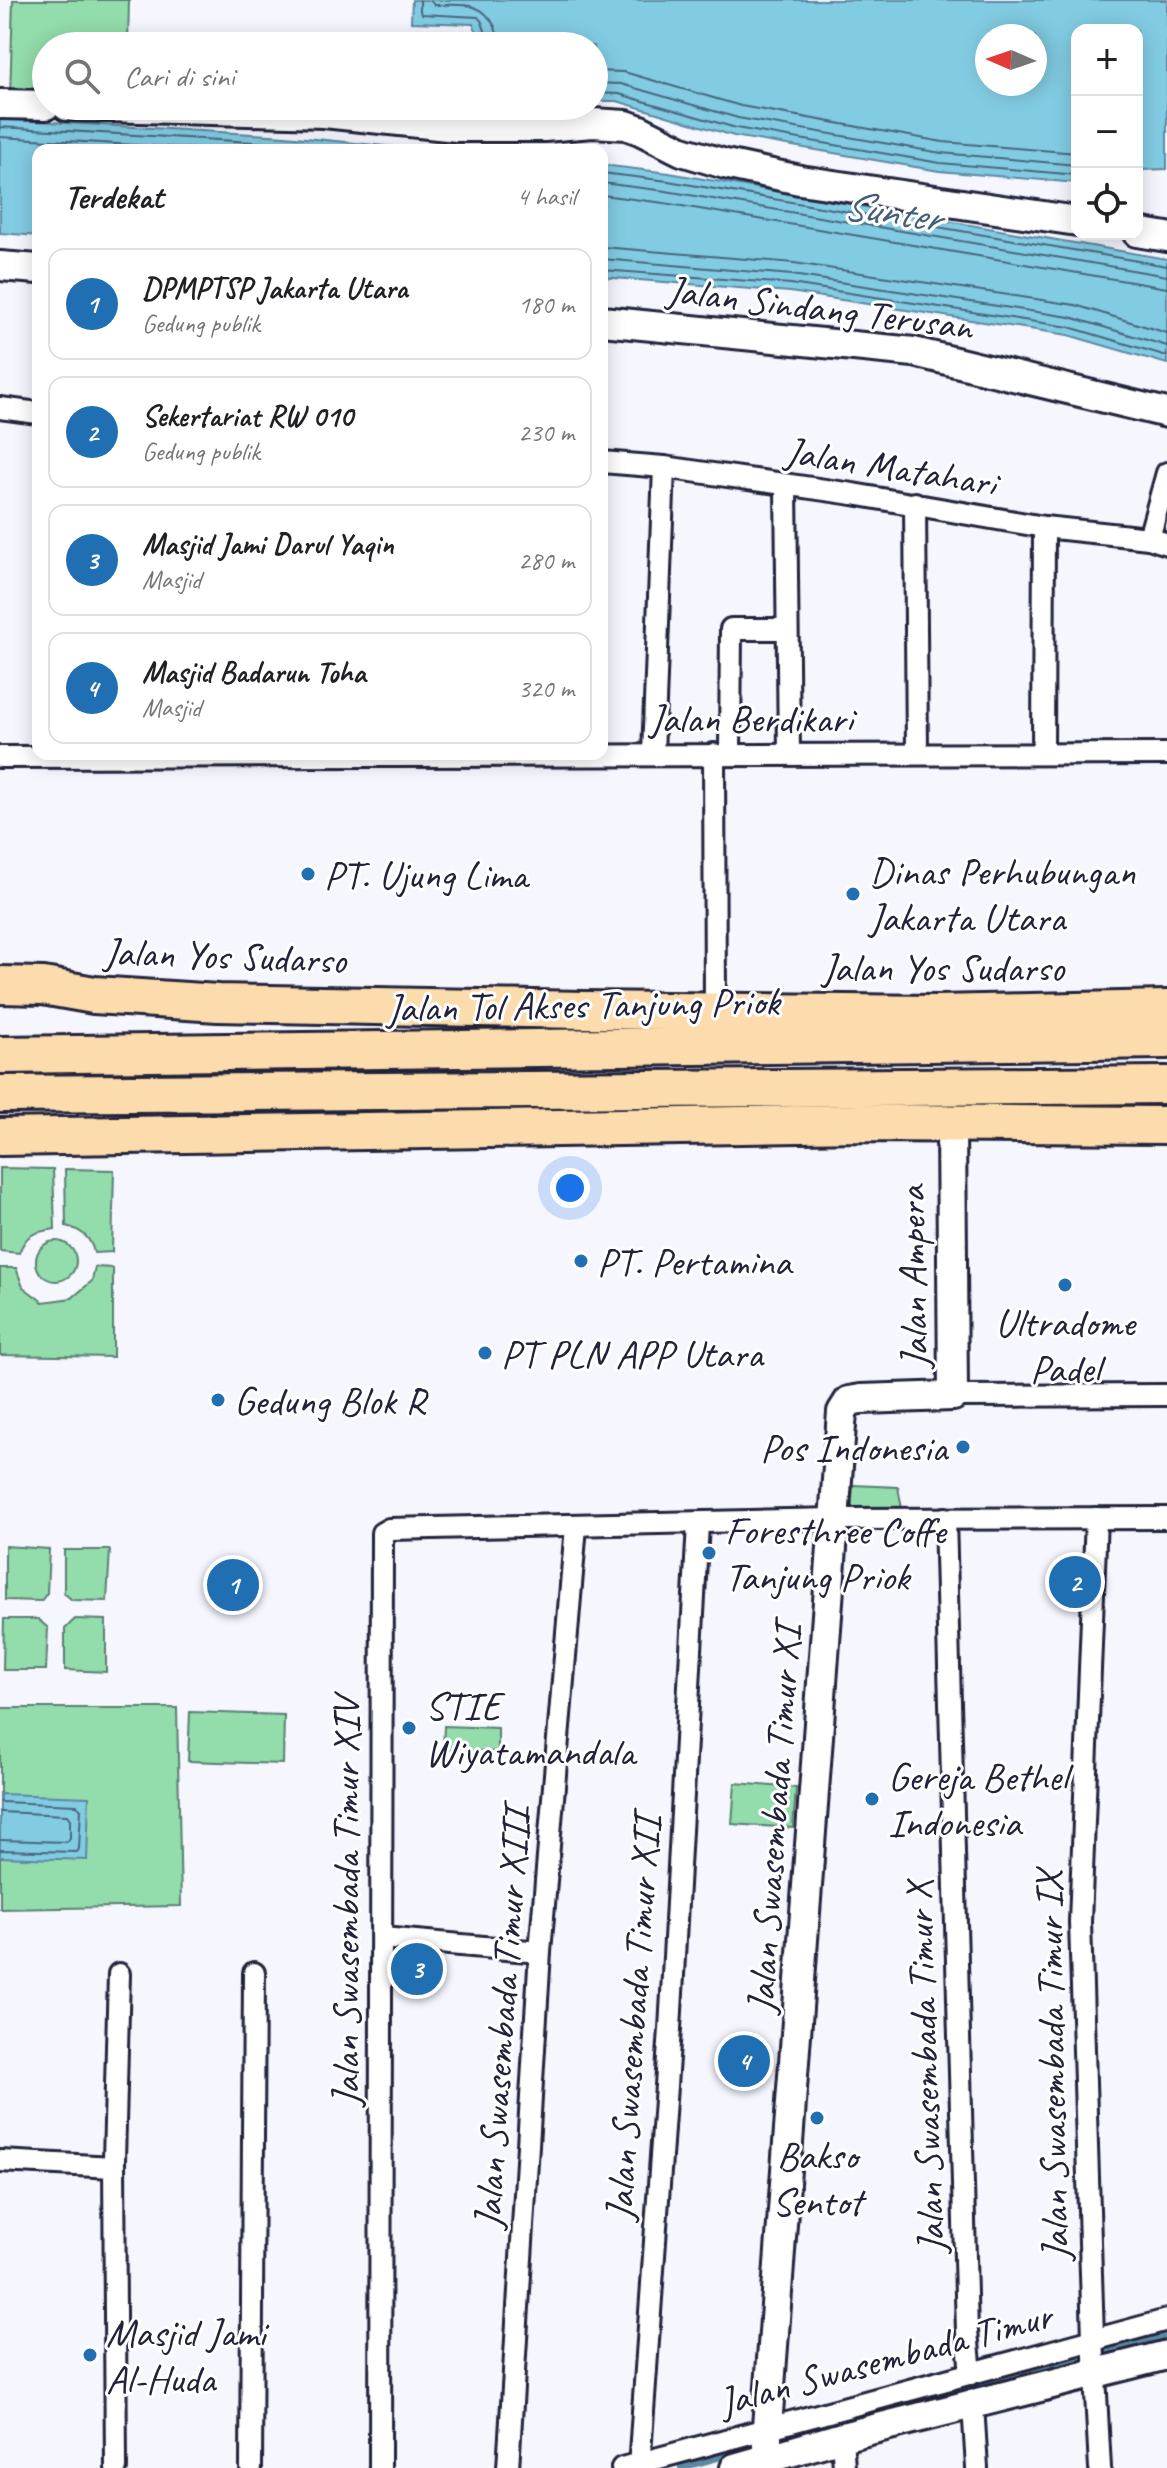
<!DOCTYPE html>
<html lang="id">
<meta charset="utf-8">
<style>
:root{--surface:#fff;--page:#f6f6f6;--text:#202124;--muted:#757577;--line:#e0e0e0;--accent:#1f6fb2}
body{margin:0;font-family:Caveat,sans-serif;background:var(--page);color:var(--text)}
.controls{position:absolute;right:24px;top:24px;display:grid;overflow:hidden;border-radius:16px;box-shadow:0 4px 20px #0003}
.controls button{width:72px;height:72px;display:grid;place-items:center;padding:0;border:0;border-bottom:2px solid var(--line);background:var(--surface);color:var(--text);font:40px sans-serif}
.compass{position:absolute;left:975px;top:24px;width:72px;height:72px;border-radius:50%;background:var(--surface);box-shadow:0 4px 20px #0003;rotate:272deg}
.you{position:absolute;left:570px;top:1188px;width:28px;height:28px;margin:-20px;border:6px solid #fff;border-radius:50%;background:#1a73e8;box-shadow:0 0 0 12px #1a73e833}
.badge{display:grid;place-items:center;width:52px;height:52px;border-radius:50%;background:var(--accent);color:#fff;font-size:26px;font-weight:700}
.pin{position:absolute;translate:-50% -50%;border:4px solid #fff;box-shadow:0 2px 8px #0006}
.list{margin:0;padding:0;list-style:none}
h2{display:flex;justify-content:space-between;align-items:center;height:104px;margin:0;padding:0 32px;font-size:34px}
h2 small{font-size:26px;font-weight:400;color:var(--muted)}
.list li{display:grid;grid-template-columns:52px 1fr auto;gap:24px;align-items:center;box-sizing:border-box;height:112px;margin:0 16px 16px;padding:0 16px;border:2px solid var(--line);border-radius:16px}
.list b{display:block;font-size:30px;white-space:nowrap}
.list p{margin:0;font-size:26px;white-space:nowrap;color:var(--muted)}
.list em{font-size:26px;font-style:normal;color:var(--muted)}
.icon{flex:none;width:44px;height:44px;fill:none;stroke:currentColor;stroke-width:2;stroke-linecap:round;stroke-linejoin:round}
.map{position:relative;flex:none;width:1167px;height:2468px;overflow:hidden}
.search{position:absolute;background:var(--surface);box-shadow:0 4px 20px #0003;left:32px;top:32px;width:576px;height:88px;display:flex;align-items:center;gap:20px;box-sizing:border-box;padding:0 28px;border-radius:44px;color:var(--muted);font-size:30px}
.panel{position:absolute;background:var(--surface);box-shadow:0 4px 20px #0003;left:32px;top:144px;width:576px;height:616px;border-radius:16px}
.map>svg:first-child{display:block}
</style>
<div class="map">
<svg width="1167" height="2468" viewBox="0 0 1167 2468">
<rect width="100%" height="100%" fill="#f5f6fe"/>
<filter id="ink" filterUnits="userSpaceOnUse"><feTurbulence type="fractalNoise" baseFrequency=".0125" numOctaves="2"/><feDisplacementMap in="SourceGraphic" scale="16" xChannelSelector="R" yChannelSelector="G"/><feConvolveMatrix kernelMatrix="1 2 1 2 8 2 1 2 1" color-interpolation-filters="sRGB"/></filter>
<g filter="url(#ink)">
<!-- green -->
<g fill="#93dcab" stroke="#5a7f73" stroke-width="2">
<polygon points="13,0 129,0 128,46 46,46 46,98 10,97"/>
<path d="M0,1168L53,1169L55,1229C35,1232 26,1233 19,1253L0,1251Z"/>
<path d="M65,1169L114,1170L112,1252L94,1253C91,1237 81,1230 66,1226Z"/>
<circle cx="56" cy="1261" r="20"/>
<polygon points="95,1267 113,1268 113,1357 0,1355 0,1268 16,1268 23,1287 43,1302 72,1298 92,1281"/>
<polygon points="853,1485 898,1487 903,1514 851,1514"/>
<polygon points="5,1546 49,1549 47,1593 41,1601 5,1600"/>
<polygon points="64,1550 110,1550 107,1601 72,1600 64,1593"/>
<polygon points="4,1619 38,1619 48,1628 46,1670 3,1670"/>
<polygon points="75,1619 106,1620 106,1672 65,1670 65,1629"/>
<polygon points="0,1708 177,1708 181,1906 0,1909"/>
<polygon points="190,1712 284,1715 283,1764 188,1761"/>
<polygon points="444,1726 498,1728 498,1752 443,1750"/>
<polygon points="735,1783 796,1788 793,1828 732,1824"/>
</g>
<!-- water -->
<g fill="#82cce3" stroke="#5c88a0" stroke-width="2" fill-rule="evenodd">
<path d="M412,0H1167V169L1140,170L1137,173V30H1077V183L939,171L734,136L617,101H594V46H483L473,24L411,22ZM1035,36V84H987V36Z"/>
<polygon points="0,119 285,136 425,150 38,150 38,236 0,233"/>
<polygon points="602,165 669,173 1167,259 1167,364 1068,335 790,292 602,277"/>
<polygon points="0,1794 89,1797 87,1860 0,1857"/>
</g>
<g fill="none" stroke-linecap="round" stroke-linejoin="round">
<!-- shore -->
<g stroke="#48667e" stroke-width="2">
<polyline points="420,0 420,11 422,14 478,17 482,22 490,46"/>
<path d="M430,0L434,5C461,5 482,0 495,27C497,34 499,39 500,46"/>
<polyline points="594,71 624,72 741,106 943,142 1077,153"/>
<polyline points="594,83 621,84 738,118 941,153 1077,165"/>
<polyline points="594,93 619,94 736,128 940,163 1077,175"/>
<polyline points="0,127 285,144 345,150"/>
<polyline points="0,137 218,150"/>
<polyline points="602,173 668,181 1167,266"/>
<polyline points="602,183 666,191 1167,276"/>
<polyline points="602,195 664,203 1167,288"/>
<polyline points="602,247 794,263 1075,305 1167,333"/>
<polyline points="602,259 792,275 1070,317 1167,346"/>
<polyline points="602,270 791,284 1069,327 1167,356"/>
<polyline points="0,1802 77,1805 81,1809 79,1849 77,1852 0,1850"/>
<polyline points="0,1812 67,1815 70,1819 70,1838 67,1842 0,1840"/>
</g>
<!-- stream -->
<g stroke="#5c88a0" stroke-width="6">
<polyline points="904,2407 1167,2335"/>
<polyline points="681,2468 754,2448"/>
</g>
<defs>
<g id="street">
<polyline points="0,408 38,413"/>
<polyline points="602,462 664,467 853,494 1044,527 1149,538 1167,544"/>
<polyline points="786,486 789,753"/>
<polyline points="915,503 917,753"/>
<polyline points="1149,538 1167,473"/>
<polyline points="730,753 731,629 787,629"/>
<polyline points="653,754 664,467"/>
<polyline points="714,754 715,1011"/>
<polyline points="1043,754 1044,527"/>
<polyline points="0,757 1167,754"/>
<polyline points="953,1396 1167,1395"/>
<polyline points="945,1518 967,2332 971,2374"/>
<polyline points="1096,1518 1080,1922 1093,2338 1100,2468"/>
<polyline points="382,1938 540,1952"/>
<polyline points="0,2161 114,2167"/>
<polyline points="973,2405 977,2468"/>
<polyline points="842,2437 844,2468"/>
<polyline points="116,2468 114,2160 119,1974"/>
<polyline points="251,2468 254,1973"/>
<polyline points="380,2468 382,1533 389,1529 835,1519 1167,1518"/>
<polyline points="508,2468 540,1952 576,1526"/>
<polyline points="622,2468 1167,2320"/>
<polyline points="639,2468 670,2029 698,1524"/>
</g>
<g id="secondary">
<polyline points="0,104 46,105"/>
<polyline points="67,106 324,113 457,127 544,127 593,123 626,125 640,130 682,151 725,164 800,180 1077,221"/>
<polyline points="1137,232 1167,237"/>
<polyline points="0,266 38,269"/>
<polyline points="602,321 914,352 1167,413"/>
<polyline points="735,2468 842,2437 1167,2355"/>
<polyline points="767,2468 767,2427 842,1412 849,1401 861,1399 953,1396 951,1123"/>
</g>
<g id="highway">
<polyline points="0,985 43,986 94,995 218,1003 584,1010 937,1014 1167,1009"/>
<polyline points="0,1055 1167,1040"/>
<polyline points="0,1094 1167,1085"/>
<polyline points="0,1137 861,1123 1167,1125"/>
</g>
</defs>
<!-- street casing -->
<use href="#street" stroke="#22223b" stroke-width="26"/>
<!-- secondary casing -->
<use href="#secondary" stroke="#22223b" stroke-width="34"/>
<!-- highway casing -->
<use href="#highway" stroke="#22223b" stroke-width="42"/>
<!-- street -->
<use href="#street" stroke="#fff" stroke-width="20"/>
<!-- secondary -->
<use href="#secondary" stroke="#fff" stroke-width="28"/>
<!-- highway -->
<use href="#highway" stroke="#fcdcac" stroke-width="36"/>
</g>
</g>
<!-- markers -->
<g fill="#1f6fb2" stroke="#fff" stroke-width="3">
<circle cx="308" cy="874" r="8"/>
<circle cx="853" cy="894" r="8"/>
<circle cx="581" cy="1261" r="8"/>
<circle cx="1065" cy="1285" r="8"/>
<circle cx="485" cy="1353" r="8"/>
<circle cx="218" cy="1400" r="8"/>
<circle cx="963" cy="1447" r="8"/>
<circle cx="709" cy="1553" r="8"/>
<circle cx="409" cy="1728" r="8"/>
<circle cx="872" cy="1799" r="8"/>
<circle cx="817" cy="2118" r="8"/>
<circle cx="90" cy="2355" r="8"/>
</g>
<g text-anchor="middle" stroke-width="6" stroke-linejoin="round" paint-order="stroke">
<!-- street labels -->
<g font-size="40" fill="#22223b" stroke="#fff">
<text transform="translate(820 307) rotate(7)" y="14">Jalan Sindang Terusan</text>
<text transform="translate(891 466) rotate(9)" y="14">Jalan Matahari</text>
<text x="751" y="732">Jalan Berdikari</text>
<text transform="translate(225 955) rotate(2)" y="14">Jalan Yos Sudarso</text>
<text x="943" y="981">Jalan Yos Sudarso</text>
<text transform="translate(583 1004) rotate(-1)" y="14">Jalan Tol Akses Tanjung Priok</text>
<text transform="translate(912 1277) rotate(-91)" y="14">Jalan Ampera</text>
<text transform="translate(773 1819) rotate(-86)" y="14">Jalan Swasembada Timur XI</text>
<text transform="translate(345 1902) rotate(-90)" y="14">Jalan Swasembada Timur XIV</text>
<text transform="translate(501 2018) rotate(-86)" y="14">Jalan Swasembada Timur XIII</text>
<text transform="translate(632 2018) rotate(-86)" y="14">Jalan Swasembada Timur XII</text>
<text transform="translate(1051 2066) rotate(-91)" y="14">Jalan Swasembada Timur IX</text>
<text transform="translate(924 2067) rotate(-92)" y="14">Jalan Swasembada Timur X</text>
<text transform="translate(885 2358) rotate(-15)" y="14">Jalan Swasembada Timur</text>
</g>
<!-- poi labels -->
<g font-size="40" fill="#22223b" stroke="#fff" text-anchor="start">
<text x="869" y="885">Dinas Perhubungan<tspan x="869" dy="46">Jakarta Utara</tspan></text>
<text x="324" y="888">PT. Ujung Lima</text>
<text x="597" y="1275">PT. Pertamina</text>
<text x="1065" y="1336" text-anchor="middle">Ultradome<tspan x="1065" dy="46">Padel</tspan></text>
<text x="501" y="1367">PT PLN APP Utara</text>
<text x="234" y="1414">Gedung Blok R</text>
<text x="947" y="1461" text-anchor="end">Pos Indonesia</text>
<text x="725" y="1544">Foresthree Coffe<tspan x="725" dy="46">Tanjung Priok</tspan></text>
<text x="425" y="1719">STIE<tspan x="425" dy="46">Wiyatamandala</tspan></text>
<text x="888" y="1790">Gereja Bethel<tspan x="888" dy="46">Indonesia</tspan></text>
<text x="817" y="2169" text-anchor="middle">Bakso<tspan x="817" dy="46">Sentot</tspan></text>
<text x="106" y="2346">Masjid Jami<tspan x="106" dy="46">Al-Huda</tspan></text>
</g>
<!-- water labels -->
<g font-size="42" font-style="italic" fill="#445e76" stroke="#fff">
<text transform="translate(892 210) rotate(8)" y="15">Sunter</text>
</g>
</g>
</svg>
<div class="controls">
<button>+</button>
<button>−</button>
<button><svg class="icon" aria-label="locate" viewBox="0 0 24 24"><circle cx="12" cy="12" r="6"/><path d="M12 2v4M12 18v4M2 12h4M18 12h4"/></svg></button>
</div>
<svg class="compass" viewBox="-18 -18 36 36"><path d="M0-13l5 13h-10z" fill="#e53935"/><path d="M0 13l5-13h-10z" fill="#757577"/></svg>
<div class="you"></div>
<div class="pin badge" style="left:233px;top:1585px">1</div>
<div class="pin badge" style="left:1075px;top:1582px">2</div>
<div class="pin badge" style="left:417px;top:1969px">3</div>
<div class="pin badge" style="left:744px;top:2061px">4</div>
<div class="search"><svg class="icon" aria-label="search" viewBox="0 0 24 24"><circle cx="10" cy="10" r="6"/><path d="M15 15l6 6"/></svg>Cari di sini</div>
<section class="panel">
<h2>Terdekat<small>4 hasil</small></h2>
<ul class="list">
<li><span class="badge">1</span><div><b>DPMPTSP Jakarta Utara</b><p>Gedung publik</p></div><em>180 m</em></li>
<li><span class="badge">2</span><div><b>Sekertariat RW 010</b><p>Gedung publik</p></div><em>230 m</em></li>
<li><span class="badge">3</span><div><b>Masjid Jami Darul Yaqin</b><p>Masjid</p></div><em>280 m</em></li>
<li><span class="badge">4</span><div><b>Masjid Badarun Toha</b><p>Masjid</p></div><em>320 m</em></li>
</ul>
</section>
</div>
